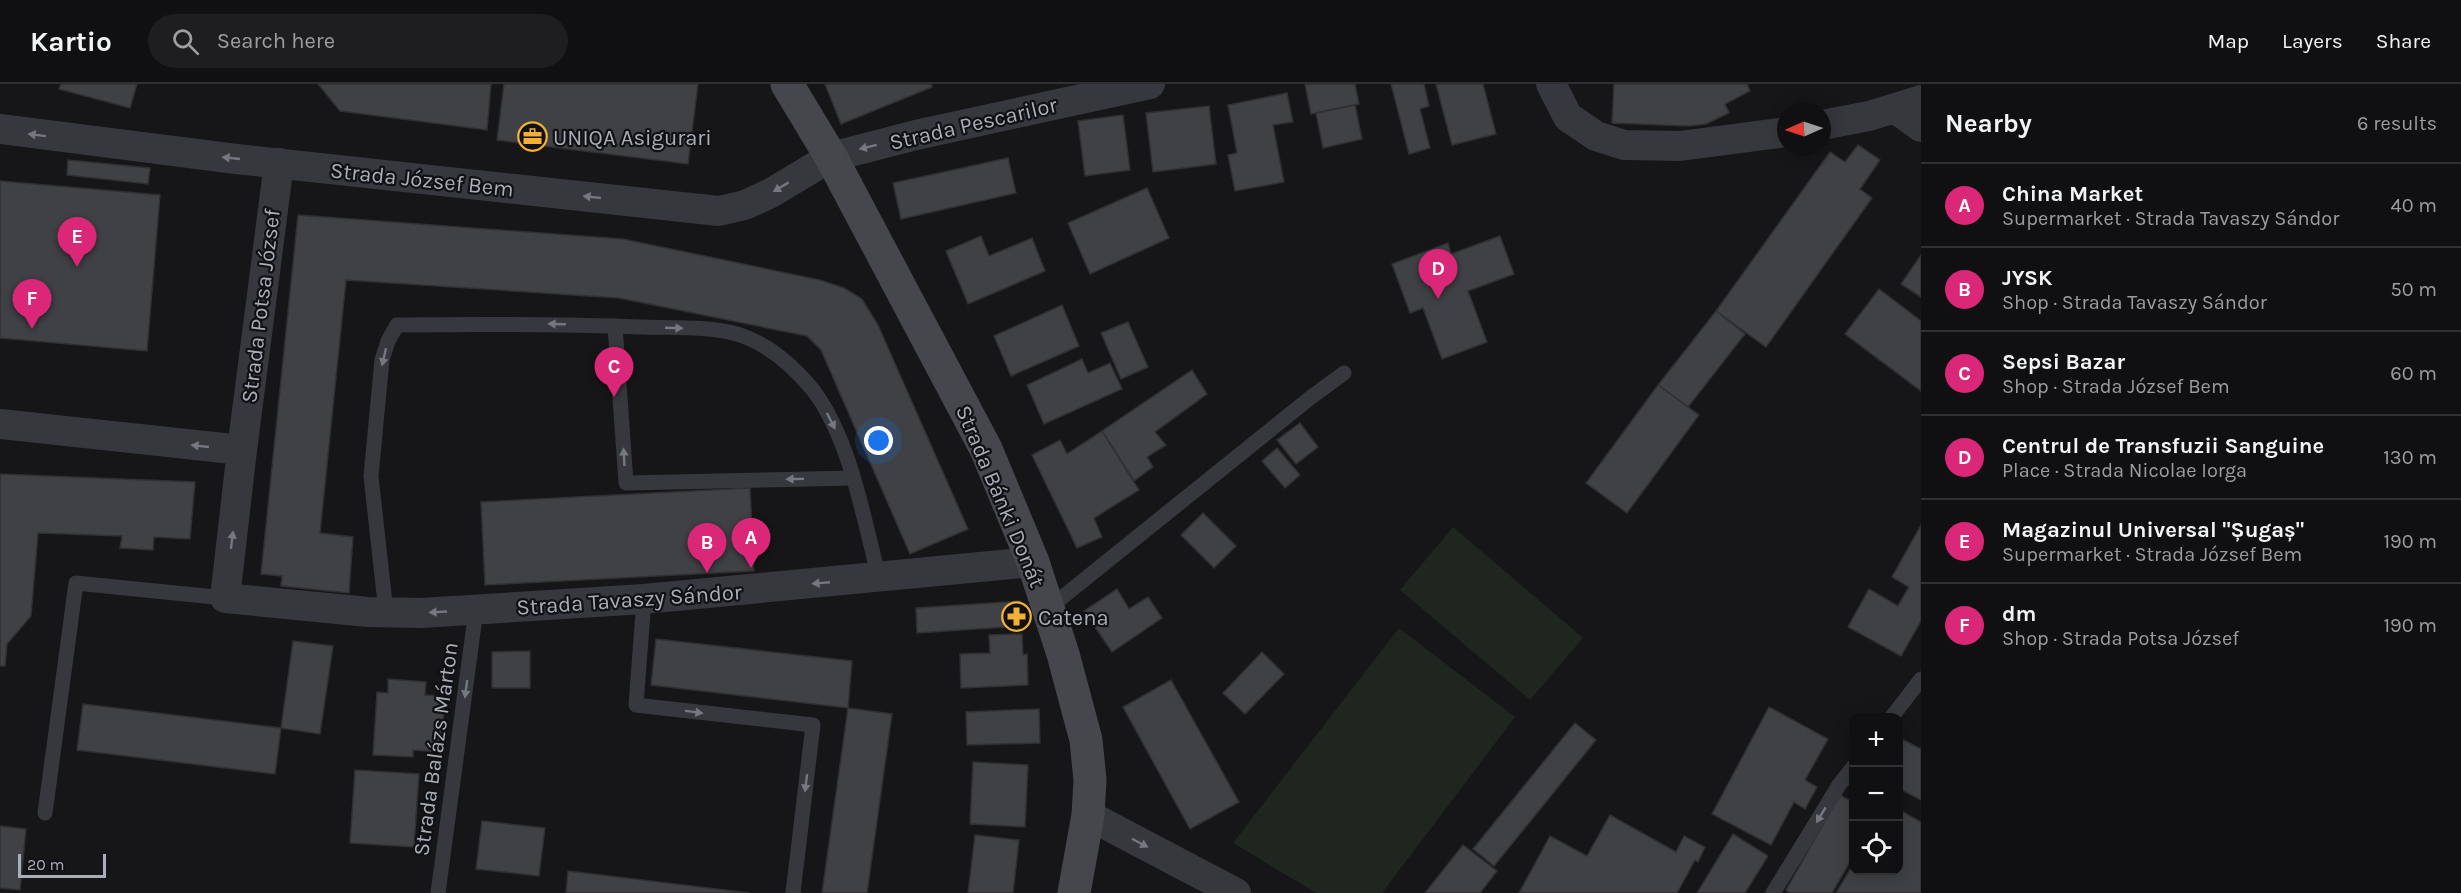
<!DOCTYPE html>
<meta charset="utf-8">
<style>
:root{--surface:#101012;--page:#1e1e20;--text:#f1f3f6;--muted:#9c9d9f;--line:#303032;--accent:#db2777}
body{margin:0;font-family:Karla,sans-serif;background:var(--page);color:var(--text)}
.controls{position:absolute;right:18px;bottom:18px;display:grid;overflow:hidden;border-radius:12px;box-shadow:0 3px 15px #0003}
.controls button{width:54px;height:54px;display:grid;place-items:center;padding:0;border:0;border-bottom:2px solid var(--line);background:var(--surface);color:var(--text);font:30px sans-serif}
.compass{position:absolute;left:1777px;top:18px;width:54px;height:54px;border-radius:50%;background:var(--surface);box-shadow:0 3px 15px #0003;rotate:267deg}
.scale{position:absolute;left:18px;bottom:15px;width:88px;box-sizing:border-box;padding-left:6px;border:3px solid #a8adb8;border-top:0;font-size:16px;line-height:21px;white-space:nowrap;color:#a8adb8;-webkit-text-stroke:4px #111113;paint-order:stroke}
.you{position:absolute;left:879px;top:357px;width:21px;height:21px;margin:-15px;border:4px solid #fff;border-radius:50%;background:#1a73e8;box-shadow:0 0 0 9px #1a73e833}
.badge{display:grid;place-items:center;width:39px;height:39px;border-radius:50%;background:var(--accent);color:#fff;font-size:20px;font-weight:700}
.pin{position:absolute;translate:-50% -50px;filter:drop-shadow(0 2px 3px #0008)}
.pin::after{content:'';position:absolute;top:32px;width:21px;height:18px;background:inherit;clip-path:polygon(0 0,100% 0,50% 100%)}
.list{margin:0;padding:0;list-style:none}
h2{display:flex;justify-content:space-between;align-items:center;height:78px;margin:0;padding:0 24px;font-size:26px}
h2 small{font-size:20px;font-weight:400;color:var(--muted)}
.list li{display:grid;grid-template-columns:39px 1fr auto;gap:18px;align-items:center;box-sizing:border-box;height:84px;padding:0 24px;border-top:2px solid var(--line)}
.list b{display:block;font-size:22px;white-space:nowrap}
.list p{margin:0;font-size:20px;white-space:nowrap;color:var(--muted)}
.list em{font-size:20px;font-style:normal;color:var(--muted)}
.icon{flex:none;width:33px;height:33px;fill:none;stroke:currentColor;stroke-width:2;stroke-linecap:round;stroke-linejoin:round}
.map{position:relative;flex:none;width:1921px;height:809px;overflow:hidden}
header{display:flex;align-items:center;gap:36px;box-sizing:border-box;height:84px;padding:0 30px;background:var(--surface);border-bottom:2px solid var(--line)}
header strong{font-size:28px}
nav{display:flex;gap:33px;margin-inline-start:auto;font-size:21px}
.search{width:420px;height:54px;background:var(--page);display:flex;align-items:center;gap:15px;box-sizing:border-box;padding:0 21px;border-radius:33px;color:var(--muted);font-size:22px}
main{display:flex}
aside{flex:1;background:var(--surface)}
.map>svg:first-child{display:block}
</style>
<header>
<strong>Kartio</strong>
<div class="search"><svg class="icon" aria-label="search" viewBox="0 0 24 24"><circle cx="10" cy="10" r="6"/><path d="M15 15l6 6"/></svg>Search here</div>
<nav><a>Map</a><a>Layers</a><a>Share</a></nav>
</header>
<main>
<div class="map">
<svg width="1921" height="809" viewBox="0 0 1921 809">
<rect width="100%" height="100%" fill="#161618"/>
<!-- green -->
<g fill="#1e261f">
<polygon points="1453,443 1583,554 1530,616 1400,506"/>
<polygon points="1399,544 1515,633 1382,809 1316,809 1233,759"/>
</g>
<!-- building -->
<g fill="#404145" stroke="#303034" stroke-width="1.5">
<polygon points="61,0 137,0 130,24 59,5"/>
<polygon points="318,0 491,0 487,46 340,27"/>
<polygon points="504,0 698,0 688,80 497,56"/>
<polygon points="825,0 931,0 932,3 841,40"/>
<polygon points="1305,0 1355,0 1359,20 1311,30"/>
<polygon points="1391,0 1424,0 1429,22 1420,25 1430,64 1409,70"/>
<polygon points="1436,0 1483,0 1496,50 1452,61"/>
<polygon points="1614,0 1747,0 1750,7 1725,20 1729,29 1706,40 1689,42 1612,39"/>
<polygon points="1287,9 1293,38 1273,41 1284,98 1235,107 1228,71 1237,69 1228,21"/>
<polygon points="1355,21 1362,55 1323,64 1316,29"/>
<polygon points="1209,22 1216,80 1153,88 1146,29"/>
<polygon points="1123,31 1130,86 1085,92 1078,37"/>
<polygon points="1858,61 1880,76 1860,105 1872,114 1766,263 1716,227 1830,68 1845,78"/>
<polygon points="1008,74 1016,109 901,135 893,99"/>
<polygon points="68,76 150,84 148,100 67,91"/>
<polygon points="0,97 160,111 147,267 0,254"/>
<polygon points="1147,104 1169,154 1090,190 1068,139"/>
<polygon points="298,131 623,155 820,196 844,204 862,215 878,241 968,445 910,470 821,266 807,252 619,214 346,196 320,449 353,453 349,509 281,502 282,492 261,490"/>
<polygon points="981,152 989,172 1032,154 1045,187 968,220 946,167"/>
<polygon points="1500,152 1514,190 1468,207 1487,258 1442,275 1423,224 1410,229 1392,180 1448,159 1451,170"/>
<polygon points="1921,171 1921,213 1901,200"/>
<polygon points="1879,205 1921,237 1921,307 1845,250"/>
<polygon points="1062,221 1079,262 1011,292 994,252"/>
<polygon points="1716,227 1745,250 1688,323 1658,301"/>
<polygon points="1128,238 1148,283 1121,295 1101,249"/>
<polygon points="1082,275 1088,289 1110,279 1122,305 1044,340 1027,301"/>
<polygon points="1192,286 1207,310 1155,348 1166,361 1147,373 1153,383 1134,397 1102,347"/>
<polygon points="1658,301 1699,331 1627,429 1586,399"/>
<polygon points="1300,339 1318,363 1296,380 1277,356"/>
<polygon points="1102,347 1139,406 1094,434 1102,453 1077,464 1032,371 1060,356 1067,370"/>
<polygon points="1277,364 1300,391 1285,404 1262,377"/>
<polygon points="0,390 195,398 190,455 154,453 153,466 120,464 122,452 38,449 31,532 7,560 5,582 0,582"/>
<polygon points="750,404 754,487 485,501 481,418"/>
<polygon points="1203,429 1236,462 1214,484 1181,451"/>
<polygon points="1921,441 1921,537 1901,572 1848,543 1869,505 1898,522 1909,503 1892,493"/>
<polygon points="1117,505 1129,525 1148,513 1162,534 1112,568 1084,527"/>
<polygon points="1020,517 1022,542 917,549 916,524"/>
<polygon points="1022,550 1023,571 1027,570 1028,601 961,604 960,570 990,569 989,551"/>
<polygon points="656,555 852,577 848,624 651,601"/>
<polygon points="293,557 333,562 320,650 281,644"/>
<polygon points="530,567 530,604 492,604 492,568"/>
<polygon points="1262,568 1284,590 1245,630 1223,609"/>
<polygon points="388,595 426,598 425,611 445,612 441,668 413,666 413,673 373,671 377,608 388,609"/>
<polygon points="1171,596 1239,718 1190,745 1123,623"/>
<polygon points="83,620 281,644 275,690 77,666"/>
<polygon points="1769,623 1828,655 1805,696 1817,703 1805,725 1794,718 1771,761 1712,730"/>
<polygon points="848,624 892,630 867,809 822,809"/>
<polygon points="1039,625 1040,659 967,661 966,628"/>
<polygon points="1575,639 1596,656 1494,782 1473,765"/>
<polygon points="1898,653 1921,665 1921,716 1898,704"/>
<polygon points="973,678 1028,681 1025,743 970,740"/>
<polygon points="355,686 419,690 414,763 350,759"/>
<polygon points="1840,711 1854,719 1854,771 1832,809 1790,809 1786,806"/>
<polygon points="1898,725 1921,738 1921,809 1836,809 1854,779 1854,786 1898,786"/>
<polygon points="1610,731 1676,768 1684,752 1705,763 1698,778 1695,776 1677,809 1519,809 1550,752 1587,772"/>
<polygon points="482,737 545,744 539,792 476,785"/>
<polygon points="0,742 26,745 20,806 0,804"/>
<polygon points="1733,750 1768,772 1745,809 1697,809"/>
<polygon points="975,751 1019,756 1013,809 968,809"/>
<polygon points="1463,761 1497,787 1480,809 1425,809"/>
<polygon points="568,787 750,809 566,809"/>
</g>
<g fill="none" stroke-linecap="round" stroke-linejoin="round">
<!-- lane -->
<g stroke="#37383d" stroke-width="15">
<polyline points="615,242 626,399 853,394"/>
<polyline points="644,515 636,621 813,641 793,809"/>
<polyline points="1049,524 1310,314 1344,289"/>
<path d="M386,528L371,392L382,276L388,257L397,241C479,240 560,240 642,243C672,244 709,242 737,250C767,259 794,283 813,306C850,354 864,436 879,494"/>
<polyline points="1891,634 1921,595"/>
<polyline points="45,729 76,499 225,514"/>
<polyline points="438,809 476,526"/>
<polyline points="1773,809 1839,701 1854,682"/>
</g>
<!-- street -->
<g stroke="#37383d" stroke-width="30">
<polyline points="1551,0 1568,33 1596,52 1624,61 1680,62 1786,48"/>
<polyline points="1896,25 1921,43"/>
<polyline points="1822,41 1869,32 1921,16"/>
<polyline points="0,45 236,75 719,127 745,121 771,109 831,73 916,51 1150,0"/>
<polyline points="0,340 242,366 279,79"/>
<polyline points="242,366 225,514 368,528 421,529 644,515 1033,478"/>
<polyline points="1088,731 1236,809"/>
</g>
<!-- secondary -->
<polyline stroke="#45474d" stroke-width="33" points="787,0 831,73 986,365 1033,478 1063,570 1086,656 1090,696 1088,731 1074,809"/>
</g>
<!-- one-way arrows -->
<defs><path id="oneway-solid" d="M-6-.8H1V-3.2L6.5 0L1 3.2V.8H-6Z" transform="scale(1.5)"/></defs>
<g fill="#757881">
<use href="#oneway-solid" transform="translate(37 51) rotate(-173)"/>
<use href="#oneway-solid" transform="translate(868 63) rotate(166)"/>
<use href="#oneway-solid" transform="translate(231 74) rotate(-174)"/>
<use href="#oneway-solid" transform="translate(781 103) rotate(149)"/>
<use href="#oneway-solid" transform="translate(592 113) rotate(-174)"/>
<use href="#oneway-solid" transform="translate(557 240) rotate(-178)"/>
<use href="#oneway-solid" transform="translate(674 244) rotate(2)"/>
<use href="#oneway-solid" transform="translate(384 273) rotate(103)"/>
<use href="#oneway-solid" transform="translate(831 337) rotate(63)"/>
<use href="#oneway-solid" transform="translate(200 362) rotate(-174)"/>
<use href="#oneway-solid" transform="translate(624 373) rotate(-93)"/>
<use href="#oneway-solid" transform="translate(795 395) rotate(179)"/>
<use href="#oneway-solid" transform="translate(232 456) rotate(-83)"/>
<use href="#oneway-solid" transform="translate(821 499) rotate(175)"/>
<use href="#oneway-solid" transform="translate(438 528) rotate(177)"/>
<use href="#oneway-solid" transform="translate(466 605) rotate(98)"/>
<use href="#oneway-solid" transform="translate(694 628) rotate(7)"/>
<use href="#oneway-solid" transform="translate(806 699) rotate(97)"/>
<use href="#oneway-solid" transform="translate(1821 731) rotate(121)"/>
<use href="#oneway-solid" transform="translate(1140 759) rotate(28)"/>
</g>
<!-- icons -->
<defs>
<symbol id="office-ring" viewBox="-11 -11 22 22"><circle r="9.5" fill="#111113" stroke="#f2b134" stroke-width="1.5"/><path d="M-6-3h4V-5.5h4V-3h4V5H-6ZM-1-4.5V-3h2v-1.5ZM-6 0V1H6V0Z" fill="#f2b134"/></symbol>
<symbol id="pharmacy-ring" viewBox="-11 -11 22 22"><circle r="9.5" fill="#111113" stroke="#f2b134" stroke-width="1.5"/><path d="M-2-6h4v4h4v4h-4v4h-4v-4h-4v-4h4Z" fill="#f2b134"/></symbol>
</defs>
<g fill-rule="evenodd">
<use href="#office-ring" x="516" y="36" width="33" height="33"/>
<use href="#pharmacy-ring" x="1000" y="516" width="33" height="33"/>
</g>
<g text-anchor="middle" stroke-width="4.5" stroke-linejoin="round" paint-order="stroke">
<!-- street labels -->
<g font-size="22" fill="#a8adb8" stroke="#111113">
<text transform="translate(973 39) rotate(-13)" y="8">Strada Pescarilor</text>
<text transform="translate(422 95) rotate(6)" y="8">Strada József Bem</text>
<text transform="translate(260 222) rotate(-83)" y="8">Strada Potsa József</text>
<text transform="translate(1001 412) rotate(67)" y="8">Strada Bánki Donát</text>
<text transform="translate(629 515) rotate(-4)" y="8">Strada Tavaszy Sándor</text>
<text transform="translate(435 665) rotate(-82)" y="8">Strada Balázs Márton</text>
</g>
<!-- poi labels -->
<g font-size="22" fill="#a8adb8" stroke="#111113" text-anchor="start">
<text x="553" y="61">UNIQA Asigurari</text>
<text x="1038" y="541">Catena</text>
</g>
</g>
</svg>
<div class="controls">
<button>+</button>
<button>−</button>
<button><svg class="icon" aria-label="locate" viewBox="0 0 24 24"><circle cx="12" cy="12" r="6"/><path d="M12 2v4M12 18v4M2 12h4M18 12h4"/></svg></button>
</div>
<svg class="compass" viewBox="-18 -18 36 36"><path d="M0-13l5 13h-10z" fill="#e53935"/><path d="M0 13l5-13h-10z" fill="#9c9d9f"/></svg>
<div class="scale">20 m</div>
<div class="you"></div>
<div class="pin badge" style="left:751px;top:484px">A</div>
<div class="pin badge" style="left:707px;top:489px">B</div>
<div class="pin badge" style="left:614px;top:313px">C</div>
<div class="pin badge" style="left:1438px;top:215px">D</div>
<div class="pin badge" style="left:77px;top:183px">E</div>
<div class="pin badge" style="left:32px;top:245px">F</div>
</div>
<aside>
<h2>Nearby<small>6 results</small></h2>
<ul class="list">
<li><span class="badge">A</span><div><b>China Market</b><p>Supermarket · Strada Tavaszy Sándor</p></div><em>40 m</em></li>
<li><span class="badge">B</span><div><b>JYSK</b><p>Shop · Strada Tavaszy Sándor</p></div><em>50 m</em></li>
<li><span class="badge">C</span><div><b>Sepsi Bazar</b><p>Shop · Strada József Bem</p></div><em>60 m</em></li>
<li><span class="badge">D</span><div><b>Centrul de Transfuzii Sanguine</b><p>Place · Strada Nicolae Iorga</p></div><em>130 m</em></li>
<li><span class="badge">E</span><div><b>Magazinul Universal &quot;Șugaș&quot;</b><p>Supermarket · Strada József Bem</p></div><em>190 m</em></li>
<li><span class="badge">F</span><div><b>dm</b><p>Shop · Strada Potsa József</p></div><em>190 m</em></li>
</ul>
</aside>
</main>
